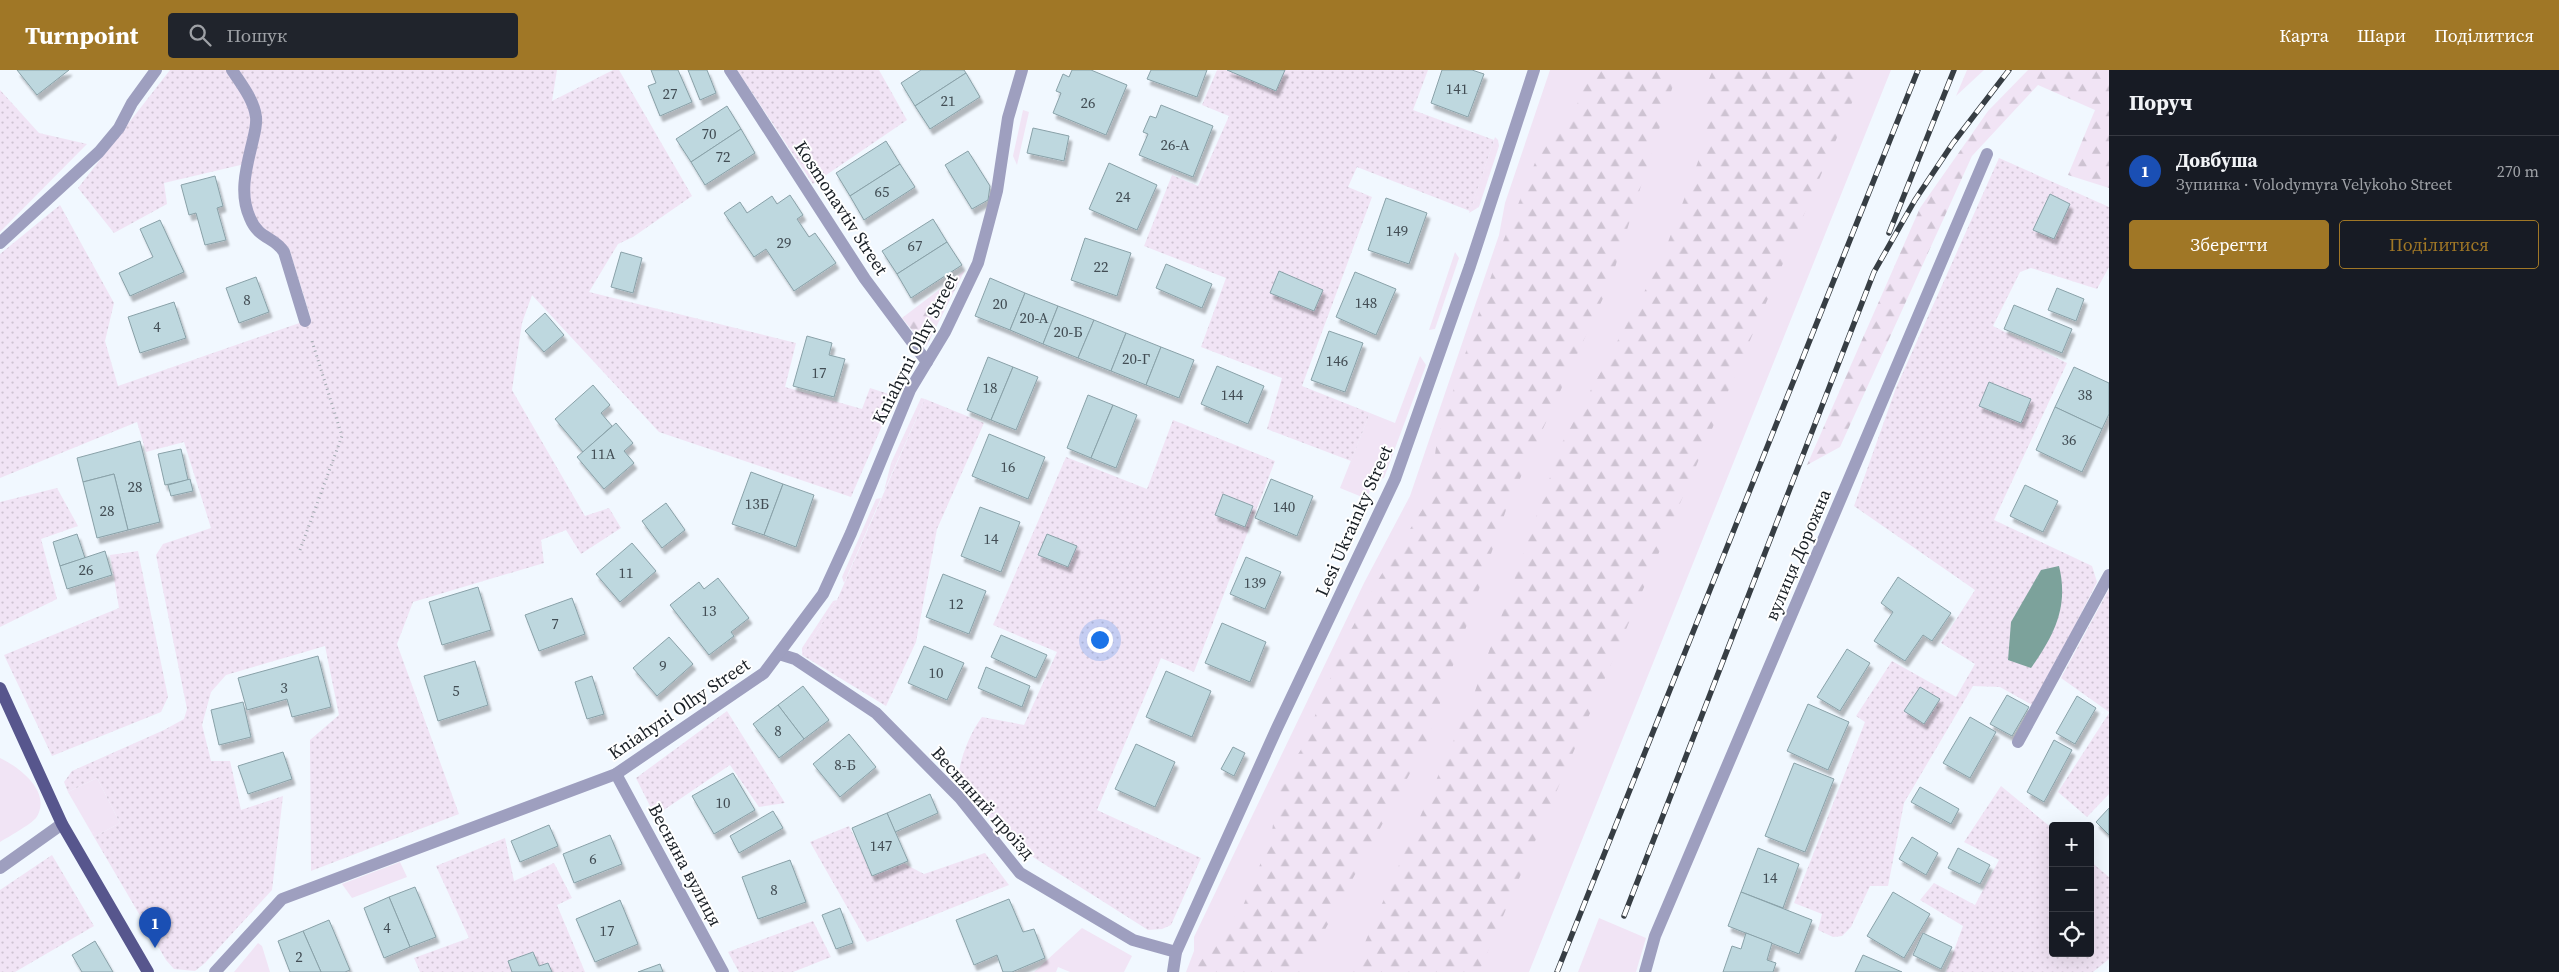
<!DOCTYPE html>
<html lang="uk">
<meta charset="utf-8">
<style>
:root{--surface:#171b24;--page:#20242c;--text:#f1f3f6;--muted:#9ea1a6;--line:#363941;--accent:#a07726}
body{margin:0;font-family:"Source Serif 4",serif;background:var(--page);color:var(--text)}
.controls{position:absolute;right:15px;bottom:15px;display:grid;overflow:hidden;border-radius:5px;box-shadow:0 5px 20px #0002}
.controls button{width:45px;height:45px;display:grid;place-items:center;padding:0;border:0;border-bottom:1px solid var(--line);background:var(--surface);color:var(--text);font:25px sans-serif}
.you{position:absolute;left:1099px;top:569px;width:18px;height:18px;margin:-12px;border:4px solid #fff;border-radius:50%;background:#1a73e8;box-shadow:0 0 0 8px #1a73e833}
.badge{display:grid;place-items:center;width:32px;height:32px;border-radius:50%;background:var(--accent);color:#fff;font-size:16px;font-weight:700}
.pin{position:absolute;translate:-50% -41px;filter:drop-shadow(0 1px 2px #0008)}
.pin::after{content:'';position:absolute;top:26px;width:18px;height:15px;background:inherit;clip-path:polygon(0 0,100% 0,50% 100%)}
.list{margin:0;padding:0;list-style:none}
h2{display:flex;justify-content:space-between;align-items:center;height:65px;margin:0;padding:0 20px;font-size:21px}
h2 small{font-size:16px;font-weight:400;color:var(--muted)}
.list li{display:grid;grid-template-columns:32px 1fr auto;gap:15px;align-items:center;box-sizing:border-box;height:70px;padding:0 20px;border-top:1px solid var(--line)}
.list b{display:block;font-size:19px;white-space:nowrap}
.list p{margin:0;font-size:16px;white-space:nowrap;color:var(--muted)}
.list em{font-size:16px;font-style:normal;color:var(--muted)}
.actions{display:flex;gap:10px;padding:15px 20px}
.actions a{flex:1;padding:11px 0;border:1px solid var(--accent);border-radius:5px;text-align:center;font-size:18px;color:var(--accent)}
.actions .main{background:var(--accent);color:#fff}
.icon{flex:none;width:28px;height:28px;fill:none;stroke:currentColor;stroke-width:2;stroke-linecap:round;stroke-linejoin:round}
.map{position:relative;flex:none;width:2109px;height:902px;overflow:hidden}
header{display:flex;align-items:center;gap:30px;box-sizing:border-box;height:70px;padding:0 25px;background:var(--accent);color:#fff}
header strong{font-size:24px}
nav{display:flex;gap:28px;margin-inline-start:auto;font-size:18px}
.search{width:350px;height:45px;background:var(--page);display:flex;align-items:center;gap:12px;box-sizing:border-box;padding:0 18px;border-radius:5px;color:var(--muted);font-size:19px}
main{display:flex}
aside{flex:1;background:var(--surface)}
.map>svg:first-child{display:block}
</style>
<header>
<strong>Turnpoint</strong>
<div class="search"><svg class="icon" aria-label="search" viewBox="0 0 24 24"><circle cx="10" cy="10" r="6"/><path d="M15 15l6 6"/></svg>Пошук</div>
<nav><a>Карта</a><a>Шари</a><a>Поділитися</a></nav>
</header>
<main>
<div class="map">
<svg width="2109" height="902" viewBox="0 0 2109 902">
<defs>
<pattern id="forest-firs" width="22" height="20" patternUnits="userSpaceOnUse" patternTransform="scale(1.25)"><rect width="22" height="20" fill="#f1e4f5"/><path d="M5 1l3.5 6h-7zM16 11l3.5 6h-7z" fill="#cec3d2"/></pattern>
<pattern id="garden-dots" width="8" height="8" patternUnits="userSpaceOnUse" patternTransform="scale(1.25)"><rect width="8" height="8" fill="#f1e4f5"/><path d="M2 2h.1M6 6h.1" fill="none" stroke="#cec3d2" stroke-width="1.8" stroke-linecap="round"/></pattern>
<filter id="shadow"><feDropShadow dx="3" dy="5.5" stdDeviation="1" flood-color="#0004"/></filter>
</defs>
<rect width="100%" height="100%" fill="#f1f8ff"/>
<!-- green -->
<g fill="#f1e4f5">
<polygon points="1550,0 1891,0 1529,902 1186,902 1194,881 1194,867 1364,513 1410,426 1499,165 1505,133"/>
<polygon points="1023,40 1029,42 1017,95 1013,86"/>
<polygon points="1495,67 1498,70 1499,76 1479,137 1469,143"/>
<polygon points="1455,182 1459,188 1435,259 1429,260"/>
<polygon points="1420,286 1426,295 1384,408 1374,410 1367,429 1340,418 1370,343 1395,353"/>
<polygon points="921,328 925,329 884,421 891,393"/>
<polygon points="881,428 844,513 842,507 876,429"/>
<polygon points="837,530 802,585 802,578 833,531"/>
<path d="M0,688C19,697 53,722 36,748C30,755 8,767 0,772Z"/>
<polygon points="97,708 120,753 94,767 68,722"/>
<polygon points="400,792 407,807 352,828 342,814"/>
<polygon points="1599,848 1646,868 1636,902 1578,902"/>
<polygon points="1082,858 1132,886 1124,902 1070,902 1058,897 1056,902 1034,902"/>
<polygon points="258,873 262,876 270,902 234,902"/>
</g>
<!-- forest -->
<g fill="url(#forest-firs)">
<polygon points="1589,0 1678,0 1610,213 1507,437 1427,672 1302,902 1195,902 1199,893 1243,836 1271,768 1279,714 1302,678 1346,569 1378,510 1429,429 1437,370 1475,254 1502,174 1545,68 1569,58"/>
<polygon points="1713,0 1866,0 1479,902 1352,902 1474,624 1562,373 1661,191 1706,70 1701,26"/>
<polygon points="1967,0 1984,0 1956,26"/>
<polygon points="2028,0 2109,0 2109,118 2068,105 2095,40 2038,15 1972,86 1840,377 1807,395 1920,138 1988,41"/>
<polygon points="965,200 926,277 902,248"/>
</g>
<!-- garden -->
<g fill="url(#garden-dots)">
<polygon points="170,0 557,0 552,31 613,0 619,0 692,126 633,167 618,174 589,222 796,273 785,317 862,339 870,318 895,326 851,427 659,362 532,225 522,253 512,320 585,446 609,438 621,458 581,484 566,460 541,470 544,493 413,532 397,574 459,744 311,801 310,670 339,645 325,576 226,605 211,622 202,655 211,691 230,691 241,740 283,726 272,820 205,893 195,901 174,899 166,890 94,767 120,753 97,708 68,722 64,712 72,701 164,660 184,649 187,639 156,485 163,474 211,458 184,372 146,382 137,352 0,408 0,184 60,135 114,233 105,271 118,316 311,249 289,178 258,156 250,131 249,93 164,113 167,134 114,163 78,118"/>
<polygon points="737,0 879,0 907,50 813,114"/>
<polygon points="1217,0 1428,0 1413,40 1494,70 1470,141 1357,97 1348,117 1372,127 1302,316 1370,343 1351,391 1267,359 1282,308 1201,277 1226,208 1144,176 1172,105 1198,116 1229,46 1202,35"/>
<polygon points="0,20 39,63 87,74 0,162"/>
<polygon points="1999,88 2109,137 2109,197 2097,219 2031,198 2020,202 1993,256 2067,293 1994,450 2092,496 2097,512 2034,636 2000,617 1973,616 1904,733 1888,816 1870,816 1851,857 1842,866 1833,867 1818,860 1822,844 1794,833 1865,652 1856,646 1892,591 1956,627 1975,594 1941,573 1975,520 1854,436 1896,318"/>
<polygon points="925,329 984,353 937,459 916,572 886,636 802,585 837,530"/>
<path d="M1173,350L1275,391L1194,602L1161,588L1097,740L1201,788L1171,855L1162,859L1148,860L1014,775L957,710C961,688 968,666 982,647L1024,655L1057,582L993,555L1066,387L1147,419Z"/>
<polygon points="57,418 78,456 41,469 57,529 0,557 0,432"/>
<polygon points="138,481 168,627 161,642 52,686 4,585 119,538 110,485"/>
<polygon points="2109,519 2109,642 2061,608"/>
<polygon points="727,641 785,733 759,737 730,695 655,746 636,708"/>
<polygon points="2109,643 2109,724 2087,747 2058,722"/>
<polygon points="2001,716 2053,759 2053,883 2090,883 2090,791 2109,807 2109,889 2093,902 1946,902 1963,856 1920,830 1934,813 1975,835 1999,790 1964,772"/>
<polygon points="849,756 873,806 903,793 924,804 985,783 1009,815 867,872 810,772"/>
<polygon points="505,768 514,811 554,793 572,828 557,835 585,902 420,902 414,888 469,868 436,796"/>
<polygon points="52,785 94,856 15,902 0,902 0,820"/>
<polygon points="813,851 831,887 793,902 739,902 728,882"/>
</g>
<!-- water -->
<path fill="#7ca29b" d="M2059,496C2069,537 2054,565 2031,598L2008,590L2011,552L2041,500Z"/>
<!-- building -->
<g fill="#bed8df" stroke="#89a1a8" filter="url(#shadow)">
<polygon points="17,0 69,0 37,25"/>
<polygon points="651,0 678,0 692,32 660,46 648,16 656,13"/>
<polygon points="688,0 707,0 716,23 700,30"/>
<polygon points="921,0 964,0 966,3 915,36 901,13"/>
<polygon points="1072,0 1091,0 1127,15 1106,65 1053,43 1061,23 1056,21 1063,4 1069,7"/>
<polygon points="1151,0 1207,0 1197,27 1147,9"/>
<polygon points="1227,0 1285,0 1276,21"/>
<polygon points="1442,0 1472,0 1484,4 1468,47 1431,33"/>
<polygon points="966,3 980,27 930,59 915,36"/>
<polygon points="1161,35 1213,56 1193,107 1139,85 1148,64 1143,62 1150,46 1156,48"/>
<polygon points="727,36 741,59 691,92 676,69"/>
<polygon points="1033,58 1069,66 1064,91 1027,83"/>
<polygon points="741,59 755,83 705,115 691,92"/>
<polygon points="886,71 900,94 850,126 836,103"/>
<polygon points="968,81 990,116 988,130 972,139 945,95"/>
<polygon points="1109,93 1157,115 1137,160 1089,139"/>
<polygon points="900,94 915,117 864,150 850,126"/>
<polygon points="215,106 223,136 217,138 226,170 205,175 196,143 189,145 181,115"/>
<polygon points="2050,124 2070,134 2054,169 2033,160"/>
<polygon points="790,125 803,145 797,149 809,167 815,163 836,193 794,221 766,179 754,187 724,143 740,132 747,143 772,126 777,134"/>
<polygon points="1386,128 1427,143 1409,194 1368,180"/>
<polygon points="933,149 947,172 897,204 882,181"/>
<polygon points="160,150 184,202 130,226 119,203 153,187 140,159"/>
<polygon points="1085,168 1131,183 1117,226 1071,210"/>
<polygon points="947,172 962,195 911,228 897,204"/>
<polygon points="621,182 642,188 633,223 611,217"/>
<polygon points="1166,194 1212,214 1202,238 1156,218"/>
<polygon points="1279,201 1323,220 1314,241 1270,223"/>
<polygon points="1355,202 1396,219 1376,265 1336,247"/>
<polygon points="256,207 269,242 239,253 226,218"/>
<polygon points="990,208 1025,223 1010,260 975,246"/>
<polygon points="2057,218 2084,229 2076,251 2048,240"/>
<polygon points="1025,223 1058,236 1043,274 1010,260"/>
<polygon points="174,232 186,268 140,283 128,247"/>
<polygon points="2014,235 2072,259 2062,283 2004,259"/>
<polygon points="1058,236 1094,250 1078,288 1043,274"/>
<polygon points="545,243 564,265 544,282 525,261"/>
<polygon points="1094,250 1126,263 1111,301 1078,288"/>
<polygon points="1329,261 1363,273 1345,322 1311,310"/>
<polygon points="1126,263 1161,277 1146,315 1111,301"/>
<polygon points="807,266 832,273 829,285 845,289 834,327 793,316"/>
<polygon points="1161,277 1194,290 1179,328 1146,315"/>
<polygon points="988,287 1013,297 991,350 967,340"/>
<polygon points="1217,296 1264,316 1248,354 1201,334"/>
<polygon points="1013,297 1038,307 1016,360 991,350"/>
<polygon points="2074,297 2109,313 2109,344 2102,359 2055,337"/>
<polygon points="1989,312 2031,329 2021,353 1979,336"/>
<polygon points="593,315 610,335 601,343 612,356 583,382 555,349"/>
<polygon points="1088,325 1113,335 1091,388 1067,378"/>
<polygon points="1113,335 1137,345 1116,398 1091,388"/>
<polygon points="2055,337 2102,359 2082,402 2036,380"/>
<polygon points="616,353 633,373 624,381 634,393 604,419 577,387"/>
<polygon points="989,364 1045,387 1028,429 972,406"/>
<polygon points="140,371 160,452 128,460 114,404 83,412 77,388"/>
<polygon points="181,379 188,410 165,415 158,384"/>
<polygon points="751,402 783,414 764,465 732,454"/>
<polygon points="114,404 128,460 97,468 83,412"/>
<polygon points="190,409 193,421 171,426 168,415"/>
<polygon points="1271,409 1313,426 1297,466 1255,448"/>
<polygon points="783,414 814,425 796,477 764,465"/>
<polygon points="2025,415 2058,431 2043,462 2010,446"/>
<polygon points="1223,424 1253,436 1245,457 1215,445"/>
<polygon points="666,433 685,460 662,478 642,451"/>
<polygon points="980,437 1020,452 1001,502 961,486"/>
<polygon points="77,464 85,488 60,496 53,472"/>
<polygon points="1047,464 1077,476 1068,497 1038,485"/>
<polygon points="632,473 656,501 620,532 596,504"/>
<polygon points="105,481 112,505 67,519 60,496"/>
<polygon points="1246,487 1281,502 1265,539 1230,524"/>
<polygon points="943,504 986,521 969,564 926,547"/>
<polygon points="1898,507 1951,543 1932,571 1923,565 1905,591 1874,571 1893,542 1881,533"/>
<polygon points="718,508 749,548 731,562 734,566 709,585 670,535 699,512 704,519"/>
<polygon points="478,517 491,560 442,575 429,532"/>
<polygon points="572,528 585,564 539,581 525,545"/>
<polygon points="1222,553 1266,572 1250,612 1205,593"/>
<polygon points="1001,565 1047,585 1036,608 991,587"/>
<polygon points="669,567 693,594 657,626 633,598"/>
<polygon points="924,576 964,593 947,630 908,613"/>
<polygon points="1847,579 1870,593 1840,641 1817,627"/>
<polygon points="318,586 331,637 292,647 287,629 247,640 238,608"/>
<polygon points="475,591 488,635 438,651 424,606"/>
<polygon points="986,597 1030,616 1022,637 978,618"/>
<polygon points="1166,601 1211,621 1192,667 1146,647"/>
<polygon points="592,606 604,644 587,649 575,612"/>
<polygon points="803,616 829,650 804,669 778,635"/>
<polygon points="1920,617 1940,629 1924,654 1904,641"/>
<polygon points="2007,625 2029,637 2012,666 1990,654"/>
<polygon points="2077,626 2096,638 2075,674 2056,663"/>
<polygon points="243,632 251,667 219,675 211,640"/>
<polygon points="1808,634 1849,652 1828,700 1787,681"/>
<polygon points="778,635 804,669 779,688 753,654"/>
<polygon points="1970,647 1996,662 1970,708 1943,693"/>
<polygon points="849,664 876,697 840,727 813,694"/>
<polygon points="2054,670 2072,680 2044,732 2027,722"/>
<polygon points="1136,674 1175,692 1155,737 1115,719"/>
<polygon points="1233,677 1245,683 1234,706 1221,699"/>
<polygon points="283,682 292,709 248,724 238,696"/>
<polygon points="1794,693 1834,709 1805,782 1765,766"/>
<polygon points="733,703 755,740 714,764 692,726"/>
<polygon points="1920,717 1959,739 1951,754 1911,732"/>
<polygon points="930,724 938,743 895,762 887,743"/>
<polygon points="2109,738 2109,765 2096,752"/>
<polygon points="773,741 783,758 739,783 730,766"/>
<polygon points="887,743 908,791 872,806 852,758"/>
<polygon points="549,755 558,776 520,792 511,771"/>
<polygon points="610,765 622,794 574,813 563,784"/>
<polygon points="1912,767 1938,783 1926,805 1899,789"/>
<polygon points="1758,778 1799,794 1783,838 1741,822"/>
<polygon points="1958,778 1990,795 1980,814 1948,798"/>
<polygon points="790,790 806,832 758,849 742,807"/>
<polygon points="415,817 436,867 410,877 389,827"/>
<polygon points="1741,822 1812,850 1799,884 1728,856"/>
<polygon points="1893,822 1930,844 1904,888 1867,866"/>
<polygon points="389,827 410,877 384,888 364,838"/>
<polygon points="1009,829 1023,862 1034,859 1045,888 1012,902 1003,902 997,885 974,895 956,850"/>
<polygon points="620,830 638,874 595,892 576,849"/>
<polygon points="840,838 853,873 836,879 822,845"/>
<polygon points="329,850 350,900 345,902 321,902 303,861"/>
<polygon points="303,861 321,902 290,902 278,871"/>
<polygon points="1746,863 1772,873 1767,890 1776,893 1773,902 1723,902 1732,876 1741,879"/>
<polygon points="1923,863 1952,877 1941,899 1913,885"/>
<polygon points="95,871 113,902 82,902 72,885"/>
<polygon points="533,882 539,896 548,893 552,902 512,902 508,891"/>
<polygon points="1863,885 1902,902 1855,902"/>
<polygon points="660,894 663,902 638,902"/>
</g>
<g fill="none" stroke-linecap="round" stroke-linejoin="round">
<!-- path -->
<polyline stroke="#a3aab1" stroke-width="3" stroke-dasharray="1 4" stroke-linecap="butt" points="300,480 342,366 311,268"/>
<!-- minor -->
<g stroke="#9e9fbf" stroke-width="12">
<path d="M232,0C241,14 254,30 256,47C257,56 254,65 252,74C246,99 239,124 250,148C259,170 274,166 284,182L305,251"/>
<polyline points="730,0 865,209 927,292"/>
<polyline points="0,173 99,82 119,58 132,33 156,0"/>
<polyline points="779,584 795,589 876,643 960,728 1020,803 1133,870 1176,882"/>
<polyline points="2018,672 2109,505"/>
<polyline points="616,704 723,902"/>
<polyline points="0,798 62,754"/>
<polyline points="215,902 282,829 616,704 764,603 823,524 851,463 910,320 945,262 978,193 997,121 1008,48 1022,0"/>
<polyline points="1173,902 1176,882 1277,658 1395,409 1470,196 1534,0"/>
<polyline points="1645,902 1655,866 1987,84"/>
</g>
<!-- major -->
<polyline stroke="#57568d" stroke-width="12" points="0,618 62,754 148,902"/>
<defs>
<g id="rail">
<polyline points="1889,163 1954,0"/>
<polyline points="1624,846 1874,202 1915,130 1953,73 2009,0"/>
<polyline points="1557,902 1918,0"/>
</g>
</defs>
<!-- rail casing -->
<use href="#rail" stroke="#373e44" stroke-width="5.5"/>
<!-- rail -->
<use href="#rail" stroke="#fff" stroke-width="4" stroke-dasharray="11" stroke-linecap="butt"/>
</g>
<g text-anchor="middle" stroke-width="4" stroke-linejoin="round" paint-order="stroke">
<!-- number labels -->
<g font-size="15" fill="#424d54">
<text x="1457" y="24">141</text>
<text x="670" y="29">27</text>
<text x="948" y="36">21</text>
<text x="1088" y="38">26</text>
<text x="709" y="69">70</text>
<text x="1175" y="80">26-А</text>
<text x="723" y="92">72</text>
<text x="882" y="127">65</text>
<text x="1123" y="132">24</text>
<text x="1397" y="166">149</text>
<text x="784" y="178">29</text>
<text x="915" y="181">67</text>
<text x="1101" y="202">22</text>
<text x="247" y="235">8</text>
<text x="1366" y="238">148</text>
<text x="1000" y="239">20</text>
<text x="1034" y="253">20-А</text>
<text x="157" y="262">4</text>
<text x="1068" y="267">20-Б</text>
<text x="1136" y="294">20-Г</text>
<text x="1337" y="296">146</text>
<text x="819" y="308">17</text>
<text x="990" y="323">18</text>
<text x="1232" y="330">144</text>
<text x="2085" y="330">38</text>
<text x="2069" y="375">36</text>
<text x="603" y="389">11А</text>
<text x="1008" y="402">16</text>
<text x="135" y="422">28</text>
<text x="757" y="439">13Б</text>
<text x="1284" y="442">140</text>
<text x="107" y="446">28</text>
<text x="991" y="474">14</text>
<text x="86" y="505">26</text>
<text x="626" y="508">11</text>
<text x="1255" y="518">139</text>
<text x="956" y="539">12</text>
<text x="709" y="546">13</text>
<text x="555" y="559">7</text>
<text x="663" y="601">9</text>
<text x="936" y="608">10</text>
<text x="284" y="623">3</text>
<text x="456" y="626">5</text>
<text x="778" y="666">8</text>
<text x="845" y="700">8-Б</text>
<text x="723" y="738">10</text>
<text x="881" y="781">147</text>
<text x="593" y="794">6</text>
<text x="1770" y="813">14</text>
<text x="774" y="825">8</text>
<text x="387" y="863">4</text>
<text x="607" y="866">17</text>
<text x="299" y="892">2</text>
</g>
<!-- street labels -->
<g font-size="18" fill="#191f25" stroke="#fff">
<text transform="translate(841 138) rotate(57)" y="6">Kosmonavtiv Street</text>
<text transform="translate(915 279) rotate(-63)" y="6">Kniahyni Olhy Street</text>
<text transform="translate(1354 451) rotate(-66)" y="6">Lesi Ukrainky Street</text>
<text transform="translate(1798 485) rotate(-67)" y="6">вулиця Дорожна</text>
<text transform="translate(679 639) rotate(-34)" y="6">Kniahyni Olhy Street</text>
<text transform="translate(983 733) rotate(48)" y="6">Весняний проїзд</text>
<text transform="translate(685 795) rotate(62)" y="6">Весняна вулиця</text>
</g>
</g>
</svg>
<div class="controls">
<button>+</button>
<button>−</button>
<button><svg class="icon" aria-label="locate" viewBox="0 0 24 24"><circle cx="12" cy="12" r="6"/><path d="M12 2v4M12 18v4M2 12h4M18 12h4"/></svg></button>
</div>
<div class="you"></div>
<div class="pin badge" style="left:155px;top:878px;background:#1a4fb4">1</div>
</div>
<aside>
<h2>Поруч<small></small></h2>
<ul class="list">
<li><span class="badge" style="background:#1a4fb4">1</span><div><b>Довбуша</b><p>Зупинка · Volodymyra Velykoho Street</p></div><em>270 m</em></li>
</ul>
<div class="actions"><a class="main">Зберегти</a><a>Поділитися</a></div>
</aside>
</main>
